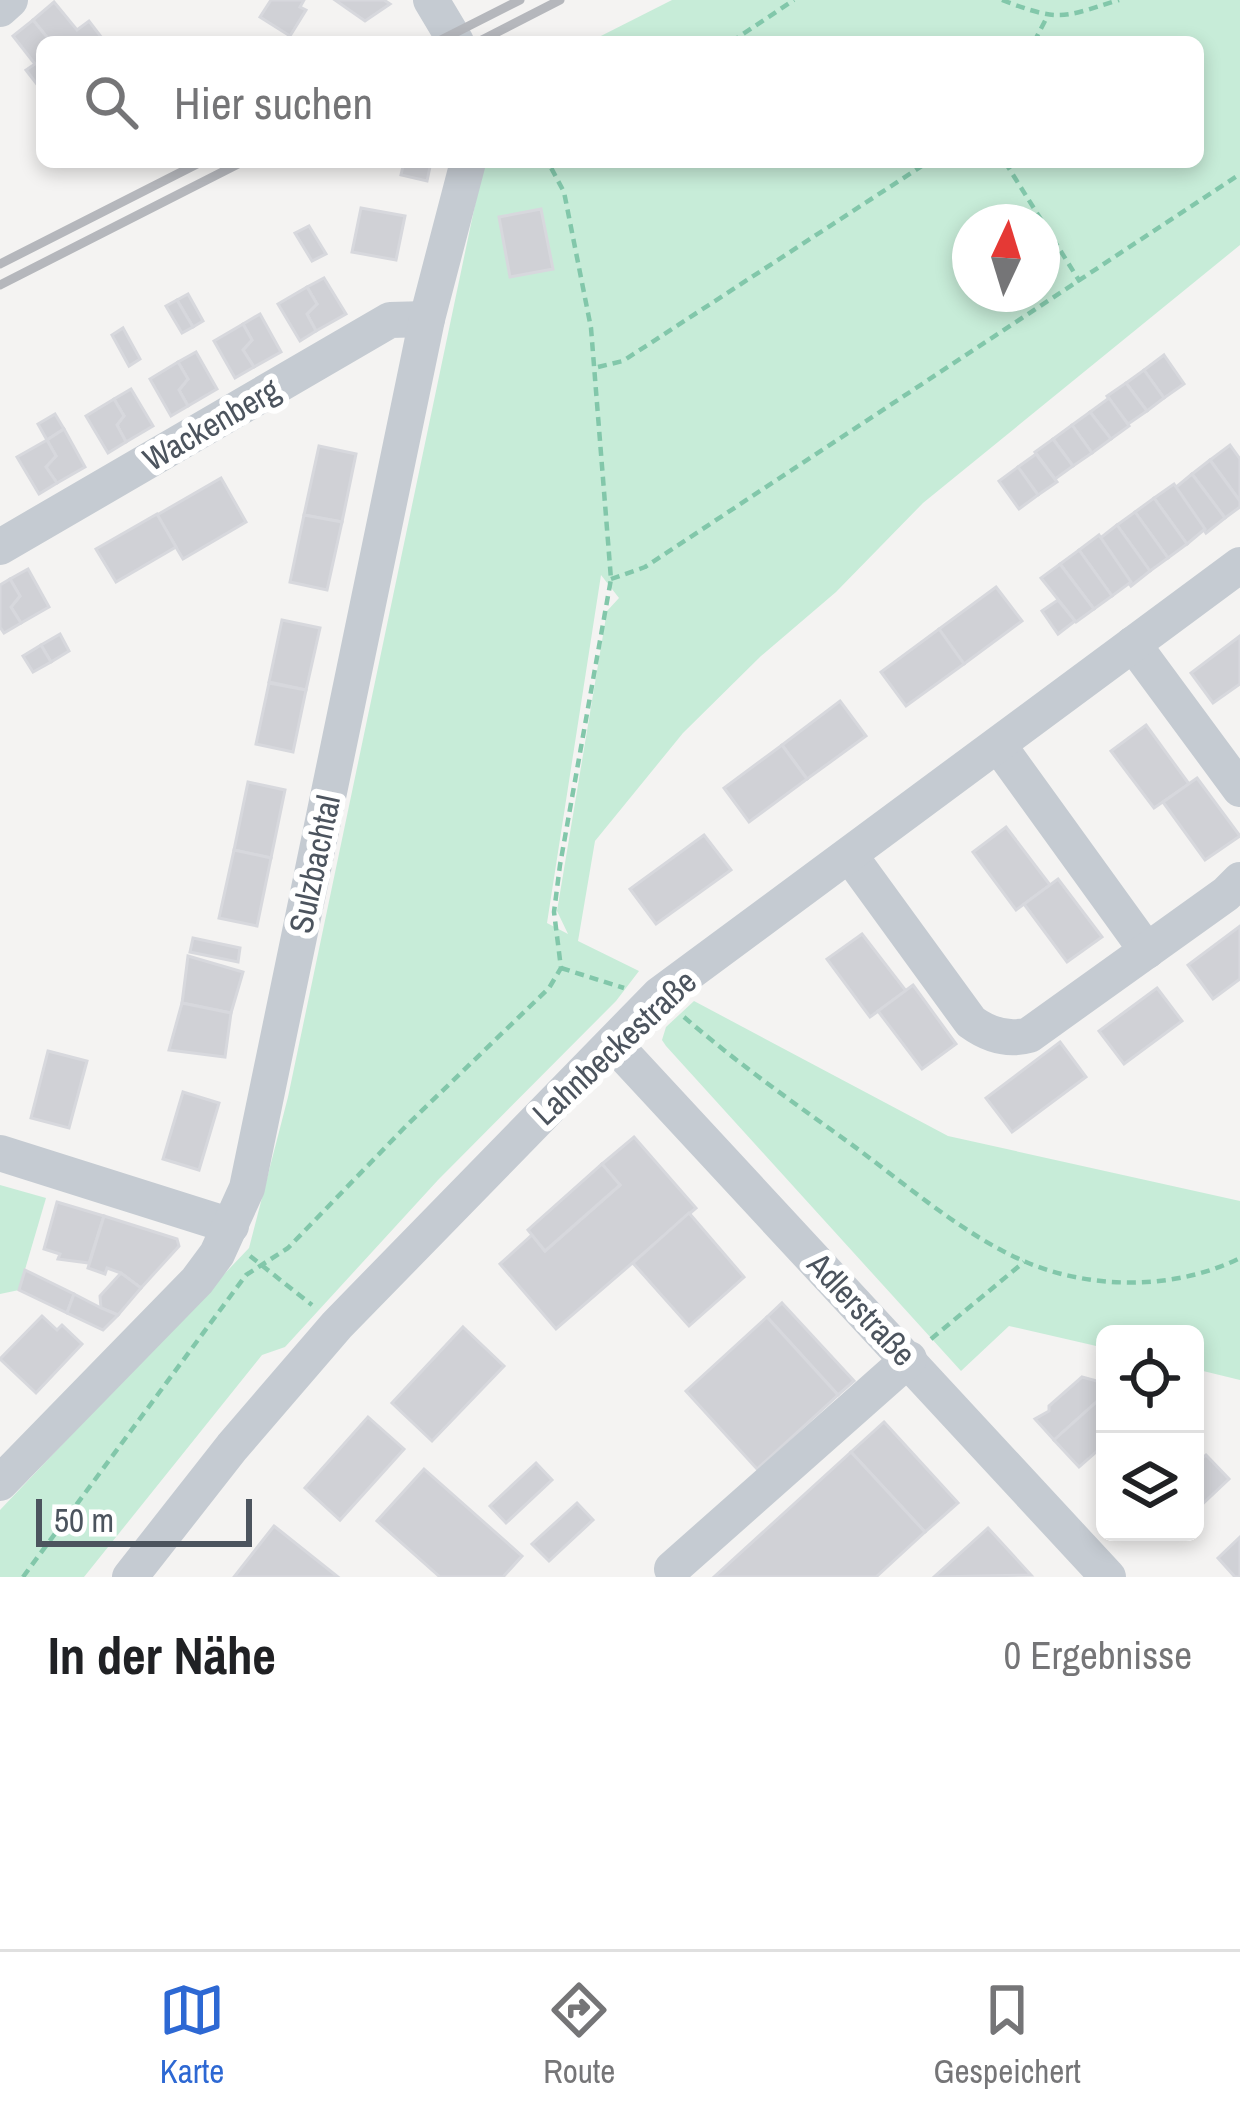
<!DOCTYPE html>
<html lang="de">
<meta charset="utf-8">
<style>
:root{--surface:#fff;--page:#f2f2f2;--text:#202124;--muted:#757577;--line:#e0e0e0;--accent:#2d68d3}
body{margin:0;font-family:"Archivo Narrow",sans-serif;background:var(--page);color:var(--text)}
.controls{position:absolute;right:36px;bottom:36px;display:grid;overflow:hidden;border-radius:18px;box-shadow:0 6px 18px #0003}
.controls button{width:108px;height:108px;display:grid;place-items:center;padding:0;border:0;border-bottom:3px solid var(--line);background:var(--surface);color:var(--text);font:60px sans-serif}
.compass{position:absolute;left:952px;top:204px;width:108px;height:108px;border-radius:50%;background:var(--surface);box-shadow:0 6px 18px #0003;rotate:4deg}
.scale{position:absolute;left:36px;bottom:30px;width:216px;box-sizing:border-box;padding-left:12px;border:6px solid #4c545e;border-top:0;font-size:33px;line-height:42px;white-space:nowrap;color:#4c545e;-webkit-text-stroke:9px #fff;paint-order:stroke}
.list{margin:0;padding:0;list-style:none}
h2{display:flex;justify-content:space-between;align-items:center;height:156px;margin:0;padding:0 48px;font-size:51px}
h2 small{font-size:39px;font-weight:400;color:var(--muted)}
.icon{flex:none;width:66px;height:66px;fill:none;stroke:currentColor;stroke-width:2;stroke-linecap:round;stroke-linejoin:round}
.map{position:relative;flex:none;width:1240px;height:1577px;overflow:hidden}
.search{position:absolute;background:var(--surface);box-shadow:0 6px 18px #0003;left:36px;right:36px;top:36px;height:132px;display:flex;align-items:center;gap:30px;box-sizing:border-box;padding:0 42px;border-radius:18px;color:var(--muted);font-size:45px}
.sheet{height:372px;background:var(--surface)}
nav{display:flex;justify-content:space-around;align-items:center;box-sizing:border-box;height:168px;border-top:3px solid var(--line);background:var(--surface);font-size:33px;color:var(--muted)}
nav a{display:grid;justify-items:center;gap:6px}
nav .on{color:var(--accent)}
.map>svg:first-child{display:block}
</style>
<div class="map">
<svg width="1240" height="1577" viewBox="0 0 1240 1577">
<rect width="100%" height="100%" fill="#f4f3f2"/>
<!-- green -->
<g fill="#c7ecd8" fill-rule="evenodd">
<path d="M672,0H1240V245L923,503L836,592L761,656L683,733L595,841L578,941L639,971L616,1001L438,1180L285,1347L262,1355L84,1577H0V1510L249,1248L288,1097L484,162H1198V42H589ZM970,222H1042V294H970ZM601,575L619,598L607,611L557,911L568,934L547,923Z"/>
<polygon points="694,1001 948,1136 1240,1201 1240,1380 1195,1369 1195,1334 1105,1334 1105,1348 1009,1326 961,1371 666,1046 662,1040 666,1027"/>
<polygon points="0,1185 46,1198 19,1290 0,1294"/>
</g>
<!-- building -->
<g fill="#d0d1d6" stroke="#d7d8dd" stroke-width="3">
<polygon points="271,0 304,0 300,7 306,10 290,36 260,17"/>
<polygon points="335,0 384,0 390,4 365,21"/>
<polygon points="54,2 77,30 89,21 105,42 51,42 33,20"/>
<polygon points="33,20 51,42 42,42 40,88 26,70 35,64 13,36"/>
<polygon points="404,162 431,162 427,181 401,175"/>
<polygon points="361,208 405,216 396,260 352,252"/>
<polygon points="541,209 553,269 510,277 499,217"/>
<polygon points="309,226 326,254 312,261 295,233"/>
<polygon points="324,278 346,314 316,331 307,314 317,304 307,287"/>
<polygon points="307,287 317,304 307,314 316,331 300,341 278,304"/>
<polygon points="188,294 203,321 193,327 177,300"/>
<polygon points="177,300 193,327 182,333 166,306"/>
<polygon points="260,314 281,352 254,367 243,350 252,340 243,324"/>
<polygon points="243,324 252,340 243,350 254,367 235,378 214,341"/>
<polygon points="123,328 140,359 129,366 112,335"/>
<polygon points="196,352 217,389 188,406 179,390 188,379 178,362"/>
<polygon points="1164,355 1184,384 1164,398 1144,370"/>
<polygon points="178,362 188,379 179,390 188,406 171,416 150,379"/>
<polygon points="1144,370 1164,398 1147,411 1126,383"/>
<polygon points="1126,383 1147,411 1128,424 1107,396"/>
<polygon points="131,389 153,426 126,442 117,425 124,416 114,399"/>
<polygon points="1109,398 1129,426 1111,439 1090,412"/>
<polygon points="114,399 124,416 117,425 126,442 108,453 86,416"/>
<polygon points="1090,412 1111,439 1092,453 1072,425"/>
<polygon points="55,414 64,429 47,440 38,424"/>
<polygon points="1072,425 1092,453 1073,466 1053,439"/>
<polygon points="64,429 85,467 57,483 46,467 56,456 47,440"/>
<polygon points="1053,439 1073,466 1055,479 1035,452"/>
<polygon points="47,440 56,456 46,467 57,483 39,494 17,457"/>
<polygon points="1230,445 1240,459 1240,501 1210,460"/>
<polygon points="319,446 356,454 342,522 304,515"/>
<polygon points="1036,454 1057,482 1038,495 1018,467"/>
<polygon points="1210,460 1240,501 1240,507 1225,518 1192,474"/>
<polygon points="1018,467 1038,495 1019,509 999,481"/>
<polygon points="1192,474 1225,518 1206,533 1175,488"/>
<polygon points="221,478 246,522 183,559 157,515"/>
<polygon points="1174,484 1205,529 1187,544 1154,498"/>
<polygon points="1154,498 1187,544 1168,558 1135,512"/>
<polygon points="1135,512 1168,558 1150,571 1117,525"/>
<polygon points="157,514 176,547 116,582 96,549"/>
<polygon points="304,515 342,522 327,590 290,582"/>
<polygon points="1117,525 1150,571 1131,586 1099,539"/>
<polygon points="1099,535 1131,582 1112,596 1079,550"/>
<polygon points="1079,550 1112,596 1094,609 1060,564"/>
<polygon points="1060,564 1094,609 1076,622 1041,578"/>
<polygon points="28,569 49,607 21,623 11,607 20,596 10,579"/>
<polygon points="10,579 20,596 11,607 21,623 4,633 0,627 0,585"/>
<polygon points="996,587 1022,621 964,664 939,629"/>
<polygon points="1058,600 1075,621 1058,634 1042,611"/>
<polygon points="282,620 320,628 306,690 269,682"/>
<polygon points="939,629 964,664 906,706 881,672"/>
<polygon points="60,634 69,651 51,662 41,645"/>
<polygon points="1240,636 1240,684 1213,703 1191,673"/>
<polygon points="41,645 51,662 33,672 23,656"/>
<polygon points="269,683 306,690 293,752 256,744"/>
<polygon points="840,701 866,736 807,779 782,745"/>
<polygon points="1146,725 1189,784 1154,808 1111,751"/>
<polygon points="782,745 807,779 749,822 724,788"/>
<polygon points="1197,778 1240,836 1205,860 1163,802"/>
<polygon points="248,782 285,790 271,858 234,850"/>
<polygon points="1006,827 1050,885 1016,910 973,852"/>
<polygon points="704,835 731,870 656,924 630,889"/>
<polygon points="234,850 271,858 257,926 219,918"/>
<polygon points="1058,879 1102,937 1067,962 1024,904"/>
<polygon points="1240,926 1240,979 1213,999 1188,965"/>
<polygon points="862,934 906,991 870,1017 827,959"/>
<polygon points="193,938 240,948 238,962 190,952"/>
<polygon points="188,956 243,972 231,1013 182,1003"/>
<polygon points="913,985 956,1044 922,1069 878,1011"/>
<polygon points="1157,988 1182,1021 1124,1064 1099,1031"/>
<polygon points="182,1003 231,1013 225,1057 169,1050"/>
<polygon points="1060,1042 1086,1077 1012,1132 986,1098"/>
<polygon points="48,1051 87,1061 69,1128 31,1118"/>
<polygon points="183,1092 219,1103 199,1170 163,1159"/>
<polygon points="634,1137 696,1208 556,1329 500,1264 532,1235 545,1251 620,1185 602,1164"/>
<polygon points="602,1164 620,1185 545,1251 528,1230"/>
<polygon points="57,1202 104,1216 89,1263 58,1259 60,1254 44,1249"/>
<polygon points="689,1213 744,1277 689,1326 633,1263"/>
<polygon points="104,1216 177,1239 179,1246 141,1288 121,1273 107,1268 105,1274 88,1268"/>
<polygon points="25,1270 74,1294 67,1313 19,1290"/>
<polygon points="121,1273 141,1288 118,1315 101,1308 100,1296"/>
<polygon points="74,1294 101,1308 118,1315 103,1330 67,1313"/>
<polygon points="782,1303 854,1381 838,1395 767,1317"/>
<polygon points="42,1316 57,1330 62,1325 82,1344 36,1393 0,1359"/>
<polygon points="767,1317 838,1395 757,1469 686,1391"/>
<polygon points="463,1327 504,1366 432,1441 392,1403"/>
<polygon points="1082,1377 1097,1381 1105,1394 1054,1440 1035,1419 1049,1411 1049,1406"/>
<polygon points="1101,1398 1105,1403 1105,1444 1079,1467 1054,1440"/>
<polygon points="368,1417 404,1449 340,1520 305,1488"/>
<polygon points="884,1422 958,1503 925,1532 851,1452"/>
<polygon points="851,1452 925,1532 876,1577 714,1577"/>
<polygon points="1206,1455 1229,1479 1195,1511 1195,1465"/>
<polygon points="536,1463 552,1480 506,1523 490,1506"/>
<polygon points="424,1469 522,1556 503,1577 440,1577 377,1521"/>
<polygon points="577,1503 593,1520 549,1561 532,1544"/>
<polygon points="274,1526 338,1577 234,1577"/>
<polygon points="988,1528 1031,1575 934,1577"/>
<polygon points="1240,1537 1240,1577 1235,1577 1218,1558"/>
</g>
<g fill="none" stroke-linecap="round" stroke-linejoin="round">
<!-- path -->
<g stroke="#82c7aa" stroke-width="4.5" stroke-dasharray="9 6" stroke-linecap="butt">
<path d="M1002,0C1060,22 1061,18 1119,0"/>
<polyline points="731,42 794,0"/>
<polyline points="1034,42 1047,17"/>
<polyline points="1005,162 1080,282"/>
<polyline points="598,367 623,361 928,162"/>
<polyline points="611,579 645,567 1240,174"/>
<polyline points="561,968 624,988"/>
<path d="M684,1017C737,1063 794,1103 851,1144C904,1183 966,1237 1026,1262C1092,1290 1176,1290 1240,1258"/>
<polyline points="250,1256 312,1305"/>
<polyline points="931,1339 1024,1262"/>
<polyline points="23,1577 246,1275 288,1248 407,1125 549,988 561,968 554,912 560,865 611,579 591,328 564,192 548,162"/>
</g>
<!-- minor -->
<g stroke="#c5cbd2" stroke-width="36">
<polyline points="431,0 456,42"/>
<polyline points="0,9 10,0"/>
<polyline points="0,547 390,320 427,319"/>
<polyline points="1133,644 1240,789"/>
<polyline points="999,746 1147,951"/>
<path d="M851,857L971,1022C989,1035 1008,1041 1029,1035L1226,894L1240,880"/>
<polyline points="614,1044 1108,1577"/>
<polyline points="0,1153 231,1226"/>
<polyline points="0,1483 197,1281 217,1254 247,1188 427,319 468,162"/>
<polyline points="672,1569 909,1359"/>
<polyline points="130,1577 232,1447 337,1325 659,995 1240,565"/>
</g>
<!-- rail -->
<g stroke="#b5b7bc" stroke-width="9">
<polyline points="437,42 520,0"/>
<polyline points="478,42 560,0"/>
<polyline points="0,264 201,162"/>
<polyline points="0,285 242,162"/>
</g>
</g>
<g text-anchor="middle" stroke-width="12" stroke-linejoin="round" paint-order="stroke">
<!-- street labels -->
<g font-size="33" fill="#4c545e" stroke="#fff">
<text transform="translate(211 424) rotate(-30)" y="12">Wackenberg</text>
<text transform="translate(314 864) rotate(-78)" y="12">Sulzbachtal</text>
<text transform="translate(614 1047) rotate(-43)" y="12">Lahnbeckestraße</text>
<text transform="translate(862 1309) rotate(47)" y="12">Adlerstraße</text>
</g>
</g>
</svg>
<div class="controls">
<button><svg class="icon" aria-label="locate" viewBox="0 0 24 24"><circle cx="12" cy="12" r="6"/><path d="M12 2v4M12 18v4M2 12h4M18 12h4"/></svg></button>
<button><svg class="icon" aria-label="layers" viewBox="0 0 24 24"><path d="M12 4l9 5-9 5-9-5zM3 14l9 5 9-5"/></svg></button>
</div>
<svg class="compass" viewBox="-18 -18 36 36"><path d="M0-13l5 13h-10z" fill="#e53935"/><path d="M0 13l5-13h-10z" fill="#757577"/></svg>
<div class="scale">50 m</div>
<div class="search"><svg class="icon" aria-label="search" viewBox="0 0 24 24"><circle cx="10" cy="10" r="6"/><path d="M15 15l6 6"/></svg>Hier suchen</div>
</div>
<section class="sheet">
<h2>In der Nähe<small>0 Ergebnisse</small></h2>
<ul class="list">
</ul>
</section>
<nav>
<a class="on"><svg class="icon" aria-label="map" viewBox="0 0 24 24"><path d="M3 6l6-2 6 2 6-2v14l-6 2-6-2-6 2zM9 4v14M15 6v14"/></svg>Karte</a>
<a><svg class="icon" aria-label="directions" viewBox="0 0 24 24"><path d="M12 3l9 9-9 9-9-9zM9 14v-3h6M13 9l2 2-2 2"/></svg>Route</a>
<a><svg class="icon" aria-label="saved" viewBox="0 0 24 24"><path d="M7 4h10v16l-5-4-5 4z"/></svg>Gespeichert</a>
</nav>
